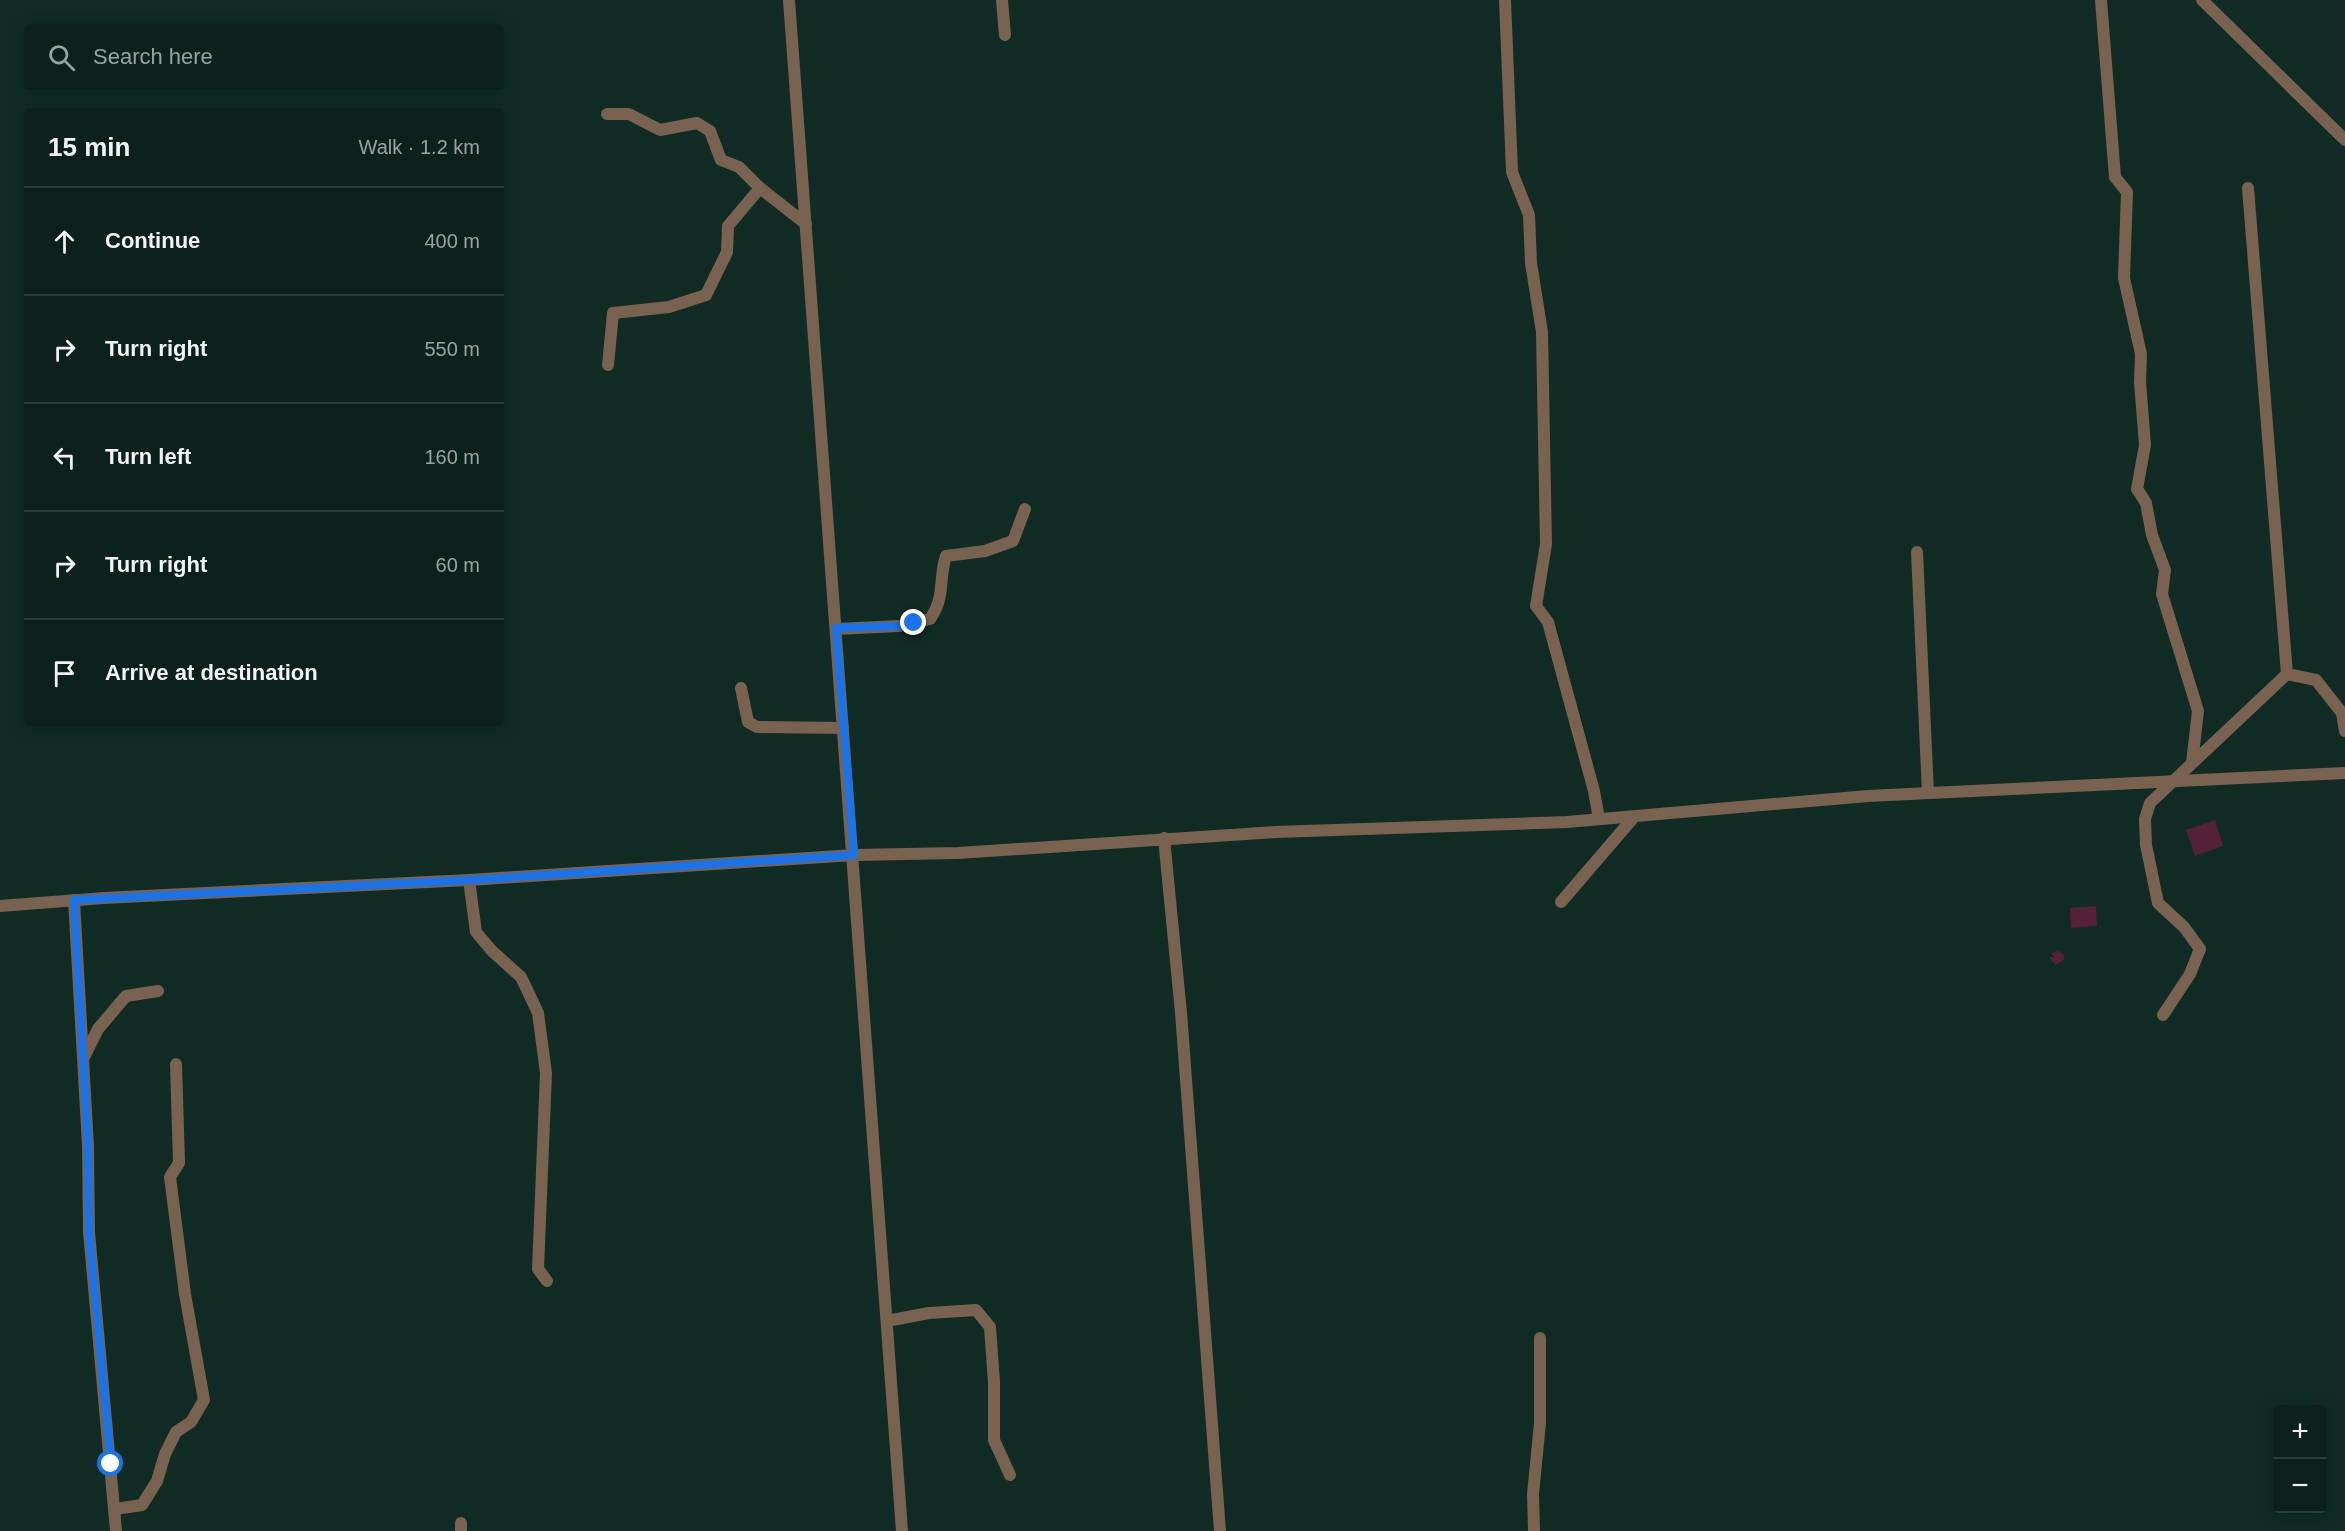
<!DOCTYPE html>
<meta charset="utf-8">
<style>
:root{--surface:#0c211c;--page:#152925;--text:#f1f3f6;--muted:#9aa3a3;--line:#2c3e3b}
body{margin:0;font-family:Helvetica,sans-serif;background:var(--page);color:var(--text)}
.controls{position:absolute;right:18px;bottom:18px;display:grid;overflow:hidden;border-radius:6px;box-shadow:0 3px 15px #0003}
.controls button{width:54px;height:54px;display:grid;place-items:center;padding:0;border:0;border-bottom:2px solid var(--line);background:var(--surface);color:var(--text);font:30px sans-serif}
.stop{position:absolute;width:18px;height:18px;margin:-14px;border:4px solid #1a73e8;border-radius:50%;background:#fff}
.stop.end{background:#1a73e8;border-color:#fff;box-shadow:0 2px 6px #0008}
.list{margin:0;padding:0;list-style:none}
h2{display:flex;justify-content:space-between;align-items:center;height:78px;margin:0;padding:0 24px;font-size:26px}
h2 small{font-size:20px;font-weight:400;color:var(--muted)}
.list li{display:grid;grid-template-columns:39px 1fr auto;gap:18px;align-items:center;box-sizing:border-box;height:108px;padding:0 24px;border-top:2px solid var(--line)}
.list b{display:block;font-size:22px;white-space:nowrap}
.list em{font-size:20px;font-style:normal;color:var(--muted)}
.icon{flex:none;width:33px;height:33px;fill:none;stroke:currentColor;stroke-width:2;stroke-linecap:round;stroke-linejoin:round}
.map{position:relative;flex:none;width:2345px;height:1531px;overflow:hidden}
.search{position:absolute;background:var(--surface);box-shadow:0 3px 15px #0003;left:24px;top:24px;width:480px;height:66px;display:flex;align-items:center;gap:15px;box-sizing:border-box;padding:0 21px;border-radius:6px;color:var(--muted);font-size:22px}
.panel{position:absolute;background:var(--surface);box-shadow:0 3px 15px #0003;left:24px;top:108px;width:480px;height:618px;border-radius:6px}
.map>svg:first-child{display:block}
</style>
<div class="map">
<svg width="2345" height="1531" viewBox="0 0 2345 1531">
<rect width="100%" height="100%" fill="#102c25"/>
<!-- green -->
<g fill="#542137">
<polygon points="2215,820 2223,846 2195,856 2186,830"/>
<polygon points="2096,906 2097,926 2071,928 2070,908"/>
<polygon points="2059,951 2064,955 2064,960 2055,965 2049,957 2054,957 2051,953"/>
</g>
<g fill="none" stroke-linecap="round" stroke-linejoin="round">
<!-- minor -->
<g stroke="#7a6251" stroke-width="12">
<polyline points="789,0 902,1531"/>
<polyline points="1002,0 1005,35"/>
<polyline points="1505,0 1512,172 1529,215 1531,263 1542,332 1546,544 1536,606 1548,622 1594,791 1599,819"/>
<polyline points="2101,0 2115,177 2127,192 2124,278 2141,354 2140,382 2145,445 2137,489 2146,503 2152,535 2165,570 2162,594 2198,711 2192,763"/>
<polyline points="2202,0 2345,140"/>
<polyline points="607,114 629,114 660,130 697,123 710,131 721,160 739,167 760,188"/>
<polyline points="2248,188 2287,674"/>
<polyline points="608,365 613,313 669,307 706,295 727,252 728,226 760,188 806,224"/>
<polyline points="1917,552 1928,793"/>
<path d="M836,629L899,626L930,619C946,596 938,580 946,556L985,551L1013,541L1025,509"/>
<polyline points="741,688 748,722 757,727 843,728"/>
<polyline points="1164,838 1181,1013 1220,1531"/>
<polyline points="469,880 476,932 492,951 521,977 538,1013 546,1073 538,1269 547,1281"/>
<polyline points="74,900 88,1146 89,1232 116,1531"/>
<polyline points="1561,902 1634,817"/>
<polyline points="0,906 104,898 469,880 854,855 958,853 1276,832 1567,822 1868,796 2345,773"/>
<polyline points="2163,1015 2190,974 2200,949 2184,927 2158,903 2146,845 2145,819 2150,803 2287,674 2316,680 2342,713 2345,731"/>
<polyline points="84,1057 98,1029 126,996 158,991"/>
<polyline points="887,1321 929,1313 976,1310 990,1327 994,1382 994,1440 1010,1475"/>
<polyline points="115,1509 142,1505 157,1481 165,1454 176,1432 191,1422 204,1400 185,1294 170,1177 179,1163 176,1064"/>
<polyline points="461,1531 461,1523"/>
<polyline points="1534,1531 1533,1494 1540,1423 1540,1338"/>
</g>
</g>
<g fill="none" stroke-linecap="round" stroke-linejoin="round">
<!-- route -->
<polyline stroke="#1a73e8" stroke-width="8" points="111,1464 89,1232 88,1146 74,900 470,880 854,855 836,628 898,626 914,623"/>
</g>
</svg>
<div class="controls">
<button>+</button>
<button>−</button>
</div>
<div class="stop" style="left:111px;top:1464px"></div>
<div class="stop end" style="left:914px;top:623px"></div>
<div class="search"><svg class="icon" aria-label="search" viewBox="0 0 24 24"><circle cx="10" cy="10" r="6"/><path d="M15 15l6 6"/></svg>Search here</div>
<section class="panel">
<h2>15 min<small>Walk · 1.2 km</small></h2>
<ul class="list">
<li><svg class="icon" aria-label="ahead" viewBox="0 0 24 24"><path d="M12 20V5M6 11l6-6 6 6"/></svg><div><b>Continue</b></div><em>400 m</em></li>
<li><svg class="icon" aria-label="right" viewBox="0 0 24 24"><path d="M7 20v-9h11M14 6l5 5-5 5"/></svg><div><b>Turn right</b></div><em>550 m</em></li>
<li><svg class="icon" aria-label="left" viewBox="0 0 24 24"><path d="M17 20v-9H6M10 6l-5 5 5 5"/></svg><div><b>Turn left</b></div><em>160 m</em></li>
<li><svg class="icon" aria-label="right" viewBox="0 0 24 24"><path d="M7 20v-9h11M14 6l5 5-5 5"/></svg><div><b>Turn right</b></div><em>60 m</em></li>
<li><svg class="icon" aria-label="arrive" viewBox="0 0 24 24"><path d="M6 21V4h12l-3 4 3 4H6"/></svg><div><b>Arrive at destination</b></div></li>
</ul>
</section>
</div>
